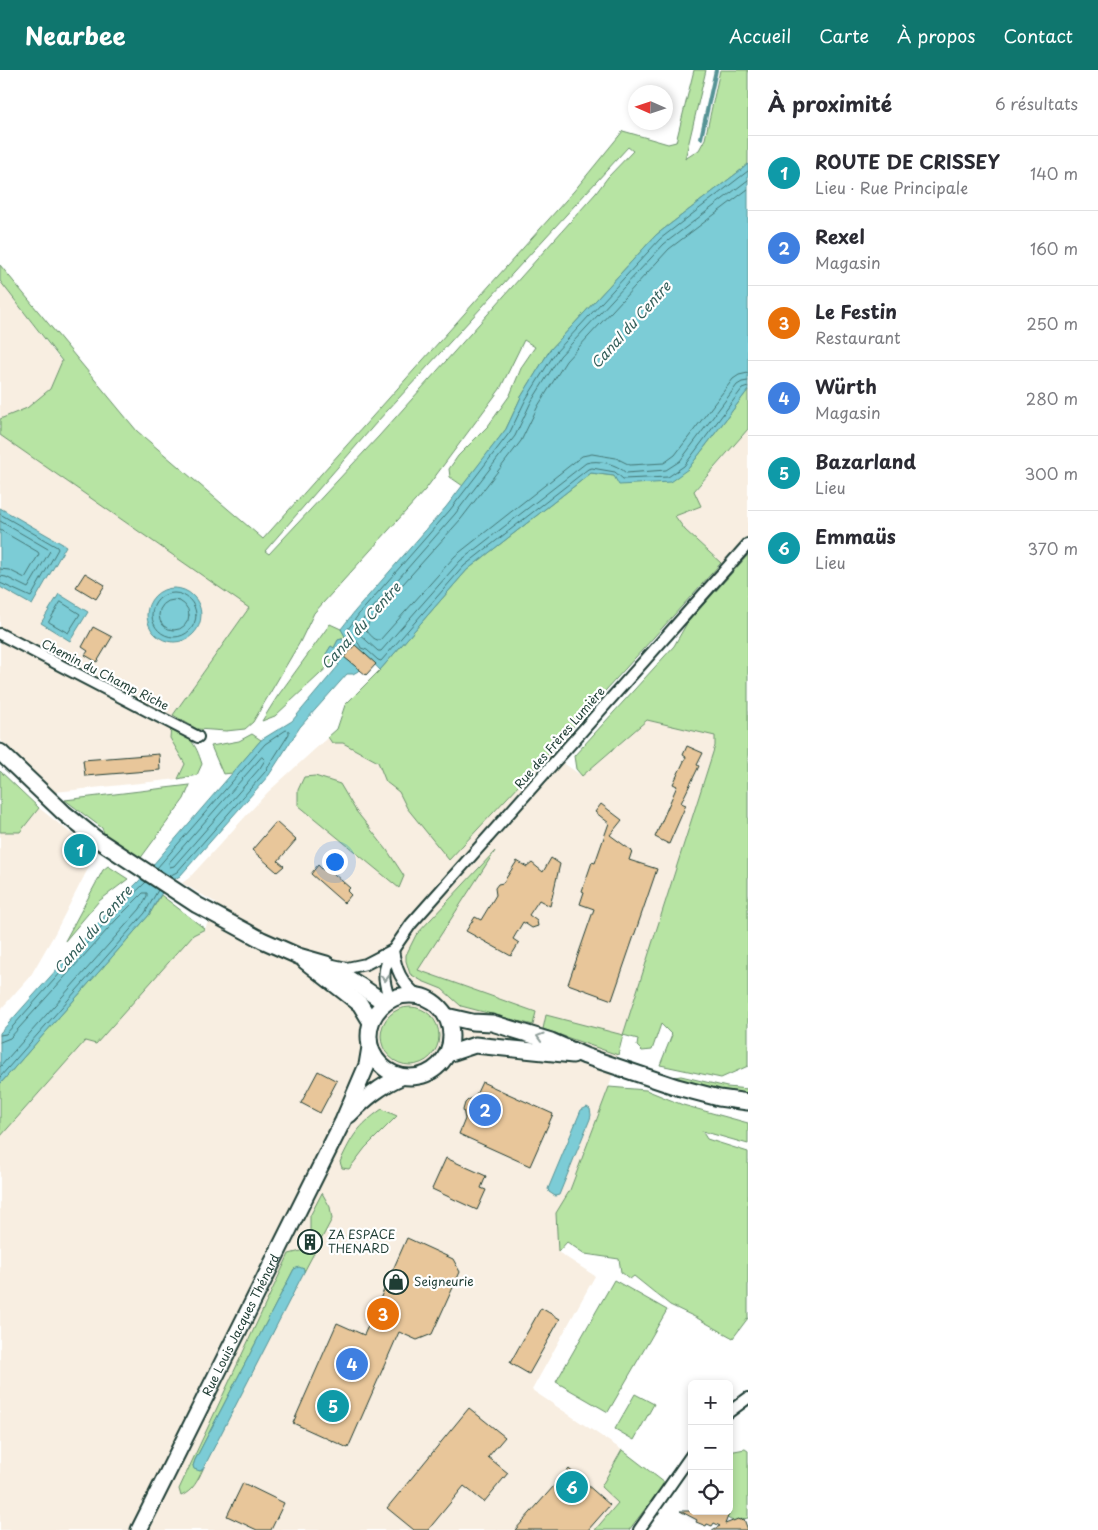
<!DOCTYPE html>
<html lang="fr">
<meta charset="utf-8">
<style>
:root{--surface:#fff;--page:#f7f7f7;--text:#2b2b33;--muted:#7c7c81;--line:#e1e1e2;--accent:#0f766e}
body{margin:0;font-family:"Playpen Sans",sans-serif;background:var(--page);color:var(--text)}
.controls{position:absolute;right:15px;bottom:15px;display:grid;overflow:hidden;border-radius:8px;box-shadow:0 2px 8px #0003}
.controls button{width:45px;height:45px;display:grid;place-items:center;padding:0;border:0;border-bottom:1px solid var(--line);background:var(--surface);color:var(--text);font:25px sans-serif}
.compass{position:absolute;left:628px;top:15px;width:45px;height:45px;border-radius:50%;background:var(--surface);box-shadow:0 2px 8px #0003;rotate:273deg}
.you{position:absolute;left:334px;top:791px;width:18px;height:18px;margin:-12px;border:4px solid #fff;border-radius:50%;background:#1a73e8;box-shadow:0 0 0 8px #1a73e833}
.badge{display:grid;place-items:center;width:32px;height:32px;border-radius:50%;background:var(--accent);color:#fff;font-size:16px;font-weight:700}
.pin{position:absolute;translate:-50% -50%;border:2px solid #fff;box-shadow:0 1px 5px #0006}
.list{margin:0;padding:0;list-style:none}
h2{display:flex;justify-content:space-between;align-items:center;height:65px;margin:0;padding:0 20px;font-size:21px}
h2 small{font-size:16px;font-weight:400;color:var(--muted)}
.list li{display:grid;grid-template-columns:32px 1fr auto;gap:15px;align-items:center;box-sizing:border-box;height:75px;padding:0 20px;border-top:1px solid var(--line)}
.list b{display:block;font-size:19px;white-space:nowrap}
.list p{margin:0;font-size:16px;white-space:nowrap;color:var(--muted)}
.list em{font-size:16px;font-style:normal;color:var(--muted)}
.icon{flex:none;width:28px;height:28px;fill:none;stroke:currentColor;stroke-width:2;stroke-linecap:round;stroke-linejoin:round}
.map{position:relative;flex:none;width:748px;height:1460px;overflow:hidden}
header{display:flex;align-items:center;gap:30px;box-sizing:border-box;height:70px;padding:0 25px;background:var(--accent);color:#fff}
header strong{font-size:24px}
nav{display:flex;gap:28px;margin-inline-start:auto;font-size:18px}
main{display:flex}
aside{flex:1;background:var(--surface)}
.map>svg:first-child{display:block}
</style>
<header>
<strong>Nearbee</strong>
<nav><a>Accueil</a><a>Carte</a><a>À propos</a><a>Contact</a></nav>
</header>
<main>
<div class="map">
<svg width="748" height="1460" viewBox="0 0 748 1460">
<rect width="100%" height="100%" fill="#fff"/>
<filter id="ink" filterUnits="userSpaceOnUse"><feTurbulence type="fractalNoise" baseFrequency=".02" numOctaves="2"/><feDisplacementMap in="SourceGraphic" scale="10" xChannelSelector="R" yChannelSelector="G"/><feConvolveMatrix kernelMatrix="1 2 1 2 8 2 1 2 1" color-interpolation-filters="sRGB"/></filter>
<g filter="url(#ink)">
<!-- built -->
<g fill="#f8eee1">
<polygon points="0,211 249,538 173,645 170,668 185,694 178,709 55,722 0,670"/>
<polygon points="748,359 748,485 734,501 721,493 685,460 675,446 701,436 694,422"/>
<polygon points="647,650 715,666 715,676 623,965 609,1017 570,1120 556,1143 558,1182 595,1206 532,1320 622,1380 665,1413 629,1460 0,1460 0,1067 85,971 193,865 205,859 216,833 182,813 189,808 268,722 337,659 490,744 549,683 582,706"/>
<polygon points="39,738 96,783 54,865 31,905 0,940 0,762 20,761"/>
</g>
<!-- green -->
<g fill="#b7e4a3" stroke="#6b906c" fill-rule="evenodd">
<path d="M694,0H706L685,89L699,80L705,69L720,0H748V94L741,100L656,165L550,280L521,327L506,359L463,416L450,407L449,399L458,386L488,356L510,325L522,296L535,277L524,270L500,319L425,420L314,543L300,572L253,652L245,659L226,661L197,659L173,645L249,538L0,365V349L27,338L50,319L62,291L0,211V195L137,361L263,469L574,121L623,61L668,74L676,72ZM628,77L633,81L608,107L596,123L379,366L269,484L265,481L377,352Z"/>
<polygon points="748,320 748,359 694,421 701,436 675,446 685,460 721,493 549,683 449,790 407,738 399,722 386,712 378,692 343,673 332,673 328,667 337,659 345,635 380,600 467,500 591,403 614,406 688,399"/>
<polygon points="748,485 748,996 721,1008 660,995 672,965 661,954 652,980 642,981 637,976 638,969 623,965 618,985 543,959 546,945 623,965 715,676 715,666 647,650 582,706 576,699 574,686 674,576 687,553"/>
<polygon points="330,554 341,559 345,566 342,569 338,570 334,578 331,576 326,584 334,591 275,646 262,651 277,627"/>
<path d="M171,657C191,668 195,672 202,694L197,705L178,709L185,694L170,668Z"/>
<polygon points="252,664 261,670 233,703 223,704 211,676 239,671"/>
<polygon points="0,701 39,738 20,762 0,762"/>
<polygon points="315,706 340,714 356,741 387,780 404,806 399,818 298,735 298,720 304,707"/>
<polygon points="190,715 184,729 140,789 107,770 102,758 65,730"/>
<polygon points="495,781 418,900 536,942 533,955 461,936 442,919 422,911 410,904 406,891 406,885 416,865"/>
<polygon points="108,796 128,809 99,831 65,871 103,800"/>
<polygon points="161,825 205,859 193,865 96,974 85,971 0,1067 0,1014 149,845"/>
<circle cx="410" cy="966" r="29"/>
<polygon points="681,1006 727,1017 748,1019 748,1025 724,1021 668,1008"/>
<polygon points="609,1017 646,1020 683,1035 748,1053 748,1074 702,1061 707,1069 748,1082 748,1248 733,1268 697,1248 670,1235 634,1206 630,1209 621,1202 619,1189 585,1184 567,1172 558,1182 556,1143 570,1120"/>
<path d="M382,1039L397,1046L365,1078L349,1099L342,1098L340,1092C352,1066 358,1056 382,1039Z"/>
<path d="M322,1123L330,1137L332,1149L304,1202V1199H294L195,1390L193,1396L200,1401L203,1399C198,1410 193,1421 181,1426L179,1419L289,1184L301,1181H308L315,1167L310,1162V1146Z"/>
<polygon points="614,1210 667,1240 608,1342 556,1312"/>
<polygon points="635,1324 654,1334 634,1370 615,1359"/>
<polygon points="745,1379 748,1381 748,1448 733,1451 727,1448 730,1441 729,1382"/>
<polygon points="622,1380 665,1413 629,1460 595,1460 618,1433 601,1417"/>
</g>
<!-- water -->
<g fill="#7cccd6" stroke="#579395">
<path d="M748,94V320L688,399L670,412L619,415L614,406L591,403L467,500L380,600L364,583L354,594L360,600L353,604H347L300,657L269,705L180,806C165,813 157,831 149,845L0,1014V963L108,842L139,811L261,670L292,651L339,595L326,584L331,576L334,578L338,570L342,569L352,580L355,576L345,566L341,559L355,541L446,437L506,359L521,327L550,280L656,165L741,100Z"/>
<polygon points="0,438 66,476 32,535 0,517"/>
<circle cx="174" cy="545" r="27"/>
<polygon points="59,524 88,542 70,571 41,553"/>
<polygon points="587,1037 590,1039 591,1045 590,1049 559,1125 555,1126 549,1122 548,1119 581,1040"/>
<polygon points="299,1197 304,1199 304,1202 203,1399 200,1401 194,1399 193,1396 195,1390 294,1199"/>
</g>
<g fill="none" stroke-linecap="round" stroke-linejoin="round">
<!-- shore -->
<g stroke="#447675" stroke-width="1">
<path d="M748,101L660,169L555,283L526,329L510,362L450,440L359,544L348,559C349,566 358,570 361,578L367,580L378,590L381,591L464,496L588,399L592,398L615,402L623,409L668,407L684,396L742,319L748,317"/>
<path d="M748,110L664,174L560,286L531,332L515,366L455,444L364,548L356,558V561L378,581H381L460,491L586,393C598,389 617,394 626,403L666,400L680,391L737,315L742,312L748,311"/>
<path d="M748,119L669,179L566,291L538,336L521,371L461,449L369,552L366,560C370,564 374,571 380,570L455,486L582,386L592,384L616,388L630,395L664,393L675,385L733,309L739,305L748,303"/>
<polyline points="0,444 57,477 58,479 31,527 0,513"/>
<polyline points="0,451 48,479 50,481 28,518 6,507 0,506"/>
<polyline points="0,460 38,482 39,484 25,508 9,500 0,499"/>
<circle cx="174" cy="545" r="22"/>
<circle cx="174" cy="545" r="15"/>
<polygon points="61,532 80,544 68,563 49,552"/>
<polygon points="262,687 265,690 260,698 174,796 170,797 169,793"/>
<polyline points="157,798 265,674 286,660 289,661 289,664 265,702 177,802 169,806"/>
<polyline points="0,965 6,964 111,846 146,812"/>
<polyline points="0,972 10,968 116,850 143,823 147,823 147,826 140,839 0,997"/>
<polyline points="0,1007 145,843 158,820"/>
</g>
<!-- stream -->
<polyline stroke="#579395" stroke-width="4" points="701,68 716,0"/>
</g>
<!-- building -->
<g fill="#e8c69a" stroke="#1f3d34">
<polygon points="85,503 105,515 96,529 76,517"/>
<polygon points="93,557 112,567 97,592 85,585 88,581 82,577"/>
<polygon points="355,575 376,594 366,605 344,587"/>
<polygon points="687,676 703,683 697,695 699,696 681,733 686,735 669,774 655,767 677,716 673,714 686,687 683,685"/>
<polygon points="159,684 160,700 85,706 83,690"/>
<polygon points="601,734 622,750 610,765 632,781 629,790 657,799 612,930 568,914 594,839 580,834 584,822 582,821 592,792 595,793 609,753 595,742"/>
<polygon points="276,752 296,770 278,791 284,796 277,802 252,780"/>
<polygon points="551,788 560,794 550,836 539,830 529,845 537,851 538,856 532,858 523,852 513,869 519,873 511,886 466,861 475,847 481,850 496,825 495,818 498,814 503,813 517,791 527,797 532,793 543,802"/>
<polygon points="318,795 323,800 326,797 350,818 347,821 351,825 344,833 311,804"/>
<polygon points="318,1001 337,1011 320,1043 301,1033"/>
<polygon points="482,1012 553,1044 530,1096 459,1064 465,1049 463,1040 465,1033 468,1030 475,1027"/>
<polygon points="446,1088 486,1106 481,1118 486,1120 477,1140 432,1119"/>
<polygon points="407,1168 453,1189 460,1202 432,1264 417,1270 399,1262 348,1378 293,1353 337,1253 364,1265"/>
<polygon points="541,1238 560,1249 529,1304 510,1293"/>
<polygon points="469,1338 505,1367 488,1387 508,1403 484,1432 464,1416 428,1460 414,1460 387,1438"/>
<polygon points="569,1399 610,1435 588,1460 515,1460"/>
<polygon points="243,1413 284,1433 271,1460 257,1460 227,1446"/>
<polygon points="680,1441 730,1441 725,1454 738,1449 739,1450 744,1449 748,1460 712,1460 720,1456 714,1453 712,1456 707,1454 706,1456 696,1452 697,1450"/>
</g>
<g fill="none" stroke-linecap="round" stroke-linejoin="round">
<defs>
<g id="street">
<polyline points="0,564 198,667"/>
<polyline points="333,895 347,898 366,894 393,880 411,854 748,474"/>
<path d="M390,930C382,909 382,899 393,880C396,900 401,912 417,925"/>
<polyline points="729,1342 748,1328"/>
<polyline points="639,1460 692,1384"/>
</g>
<g id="secondary">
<polyline points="0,682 64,743 95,768 197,835 262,870 298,886 326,894 359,915 385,933"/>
<polyline points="305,891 360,934 371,952"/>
<circle cx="410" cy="966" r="41"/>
<polyline points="446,946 472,952 492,953 551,971 585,986 677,1017 719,1028 748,1032"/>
<polyline points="448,984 475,975 573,985"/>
<path d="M349,1045C365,1029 380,1016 401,1007"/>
<path id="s1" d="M139,1460L343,1051L367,995L370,977"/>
</g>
</defs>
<!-- street casing -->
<use href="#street" stroke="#1f3d34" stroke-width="14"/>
<!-- secondary casing -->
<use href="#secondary" stroke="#1f3d34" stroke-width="19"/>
<!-- street -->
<use href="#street" stroke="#fff" stroke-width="10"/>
<!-- secondary -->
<use href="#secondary" stroke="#fff" stroke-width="15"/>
</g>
<!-- one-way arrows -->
<defs><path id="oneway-chevron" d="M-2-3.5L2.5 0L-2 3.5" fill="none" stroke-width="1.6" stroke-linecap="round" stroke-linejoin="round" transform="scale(1.25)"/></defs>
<g stroke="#8f9e9a">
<use href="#oneway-chevron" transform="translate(385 908) rotate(88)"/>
<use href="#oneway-chevron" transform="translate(540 967) rotate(-163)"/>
</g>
</g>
<!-- icons -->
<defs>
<symbol id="building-ring" viewBox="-11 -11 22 22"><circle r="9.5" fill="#fff" stroke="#1f3d34" stroke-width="1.5"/><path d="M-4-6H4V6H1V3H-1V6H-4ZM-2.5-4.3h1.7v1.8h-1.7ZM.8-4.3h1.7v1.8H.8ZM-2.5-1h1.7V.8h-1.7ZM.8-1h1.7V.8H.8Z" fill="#1f3d34"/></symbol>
<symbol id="shop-ring" viewBox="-11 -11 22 22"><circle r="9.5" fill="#fff" stroke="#1f3d34" stroke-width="1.5"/><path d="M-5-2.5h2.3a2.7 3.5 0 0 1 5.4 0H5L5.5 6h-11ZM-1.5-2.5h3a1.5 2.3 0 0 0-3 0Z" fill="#1f3d34"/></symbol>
</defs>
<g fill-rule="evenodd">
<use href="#building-ring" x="296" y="1158" width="28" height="28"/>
<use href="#shop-ring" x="382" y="1198" width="28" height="28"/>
</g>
<g text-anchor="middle" stroke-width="4.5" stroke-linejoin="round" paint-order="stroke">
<!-- street labels -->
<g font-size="12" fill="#1f3d34" stroke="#fff">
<text transform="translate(105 605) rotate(27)" y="4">Chemin du Champ Riche</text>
<text transform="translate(560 668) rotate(-49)" y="4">Rue des Frères Lumière</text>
<text dy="4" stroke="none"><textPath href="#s1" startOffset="229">Rue Louis Jacques Thénard</textPath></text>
</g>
<!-- poi labels -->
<g font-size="12" fill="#1f3d34" stroke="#fff" text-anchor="start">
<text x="328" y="1169">ZA ESPACE<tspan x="328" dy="14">THENARD</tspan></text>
<text x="414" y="1216">Seigneurie</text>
</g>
<!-- water labels -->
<g font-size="14" font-style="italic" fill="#36615c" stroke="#fff">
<text transform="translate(631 255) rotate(-48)" y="5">Canal du Centre</text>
<text transform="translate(361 556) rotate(-48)" y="5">Canal du Centre</text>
<text transform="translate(93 860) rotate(-49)" y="5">Canal du Centre</text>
</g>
</g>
</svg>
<div class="controls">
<button>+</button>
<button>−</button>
<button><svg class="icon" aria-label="locate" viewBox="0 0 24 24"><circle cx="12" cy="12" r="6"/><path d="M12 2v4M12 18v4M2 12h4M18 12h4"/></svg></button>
</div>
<svg class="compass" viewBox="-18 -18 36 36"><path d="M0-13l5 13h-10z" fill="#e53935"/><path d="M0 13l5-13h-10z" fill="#7c7c81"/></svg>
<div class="you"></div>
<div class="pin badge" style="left:80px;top:780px;background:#0f9aa8">1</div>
<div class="pin badge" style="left:485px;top:1040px;background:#3f7fe0">2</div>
<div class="pin badge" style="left:383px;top:1244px;background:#e8710a">3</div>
<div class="pin badge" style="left:352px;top:1294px;background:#3f7fe0">4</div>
<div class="pin badge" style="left:333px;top:1336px;background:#0f9aa8">5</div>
<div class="pin badge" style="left:572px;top:1417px;background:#0f9aa8">6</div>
</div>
<aside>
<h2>À proximité<small>6 résultats</small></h2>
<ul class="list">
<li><span class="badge" style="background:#0f9aa8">1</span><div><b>ROUTE DE CRISSEY</b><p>Lieu · Rue Principale</p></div><em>140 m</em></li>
<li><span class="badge" style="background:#3f7fe0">2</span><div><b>Rexel</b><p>Magasin</p></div><em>160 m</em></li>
<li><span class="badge" style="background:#e8710a">3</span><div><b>Le Festin</b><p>Restaurant</p></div><em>250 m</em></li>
<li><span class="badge" style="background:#3f7fe0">4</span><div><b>Würth</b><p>Magasin</p></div><em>280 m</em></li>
<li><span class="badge" style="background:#0f9aa8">5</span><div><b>Bazarland</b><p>Lieu</p></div><em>300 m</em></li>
<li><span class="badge" style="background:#0f9aa8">6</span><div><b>Emmaüs</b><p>Lieu</p></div><em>370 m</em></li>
</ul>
</aside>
</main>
